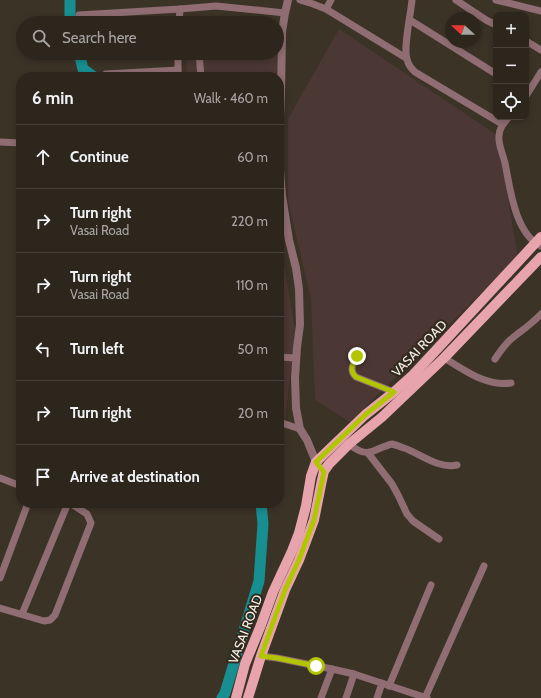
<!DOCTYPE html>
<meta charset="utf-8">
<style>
:root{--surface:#2d261d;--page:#39322a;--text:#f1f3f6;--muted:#a7a5a4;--line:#48433b}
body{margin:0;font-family:Cabin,sans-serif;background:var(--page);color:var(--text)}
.controls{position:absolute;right:12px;top:12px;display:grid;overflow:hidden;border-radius:8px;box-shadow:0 2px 6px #0003}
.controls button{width:36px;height:36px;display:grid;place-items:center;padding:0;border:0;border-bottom:1px solid var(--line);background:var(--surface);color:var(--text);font:20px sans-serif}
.compass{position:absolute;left:445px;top:12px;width:36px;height:36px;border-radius:50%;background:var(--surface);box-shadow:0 2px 6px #0003;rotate:291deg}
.stop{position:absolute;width:12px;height:12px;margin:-9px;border:3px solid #b1c500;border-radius:50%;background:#fff}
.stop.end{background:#b1c500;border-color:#fff;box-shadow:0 1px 4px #0008}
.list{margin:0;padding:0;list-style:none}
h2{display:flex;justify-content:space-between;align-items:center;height:52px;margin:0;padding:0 16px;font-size:17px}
h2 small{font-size:13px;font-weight:400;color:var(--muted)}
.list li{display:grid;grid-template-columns:26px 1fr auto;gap:12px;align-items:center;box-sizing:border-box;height:64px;padding:0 16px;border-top:1px solid var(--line)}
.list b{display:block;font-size:15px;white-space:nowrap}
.list p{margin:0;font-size:13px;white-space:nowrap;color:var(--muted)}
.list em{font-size:13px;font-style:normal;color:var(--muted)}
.icon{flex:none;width:22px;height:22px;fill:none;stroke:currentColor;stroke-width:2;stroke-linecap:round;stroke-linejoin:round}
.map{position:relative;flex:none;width:541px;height:698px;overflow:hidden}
.search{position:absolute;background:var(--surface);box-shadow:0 2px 6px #0003;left:16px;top:16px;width:268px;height:44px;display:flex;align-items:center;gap:10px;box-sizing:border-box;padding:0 14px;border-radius:22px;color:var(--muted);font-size:15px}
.panel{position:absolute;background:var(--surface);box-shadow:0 2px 6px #0003;left:16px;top:72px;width:268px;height:436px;border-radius:16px}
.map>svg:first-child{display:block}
</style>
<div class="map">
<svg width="541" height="698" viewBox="0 0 541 698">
<rect width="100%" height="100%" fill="#3c3327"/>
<!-- industrial -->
<g fill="#4b3734">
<polygon points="339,29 497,135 518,257 350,422 315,400 311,299 288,200 288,119"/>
<polygon points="187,53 277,53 277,77 186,77"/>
<polygon points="279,237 295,329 285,422 279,418"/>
</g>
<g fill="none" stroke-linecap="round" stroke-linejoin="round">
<!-- river -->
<g stroke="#178f90" stroke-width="11">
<polyline points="70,0 70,23"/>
<polyline points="79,53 83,69 94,77"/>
<polyline points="222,698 225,693 259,581 263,524 261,503"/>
</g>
<!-- minor -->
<g stroke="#8f6d72" stroke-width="7">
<polyline points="300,0 313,4 326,9 406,58"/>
<path d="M412,0C411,13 403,48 407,59C408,65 411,68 415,72L502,124"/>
<polyline points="456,0 486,20 496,25"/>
<polyline points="496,0 541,11"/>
<polyline points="326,9 331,0"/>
<polyline points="79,15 180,9 216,6 285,13"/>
<polyline points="410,20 496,74"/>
<polyline points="179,23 180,9"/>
<polyline points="526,41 541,50"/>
<polyline points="199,53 201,77"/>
<polyline points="106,74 178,70"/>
<polyline points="178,77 178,53"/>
<polyline points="526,96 541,72"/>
<path d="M509,117C504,123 499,128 499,136C498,145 503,154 505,163C510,188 515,234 541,246"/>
<polyline points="0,142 21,143"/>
<path d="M357,356C354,363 348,370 356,377L394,392"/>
<polyline points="279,357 296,358"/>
<path d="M444,358C465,370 486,387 511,383"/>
<path d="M495,359C499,353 503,347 509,341C519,332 531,325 541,314"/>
<polyline points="279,422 300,429"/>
<path d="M349,444C354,448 362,454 369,452C374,452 381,447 386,446C388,445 391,444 392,444C396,445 401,447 404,448C421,454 438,469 457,465"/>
<polyline points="368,453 392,484 398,495 407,514 413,521 439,539"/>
<polyline points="0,478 21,486"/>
<polyline points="0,578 28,503"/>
<polyline points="0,608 44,621 50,620 55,615 91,523 87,514 70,503"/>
<polyline points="22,614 68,503"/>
<polyline points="261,656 277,658 332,669 321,698"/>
<polyline points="332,669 354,674 427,698"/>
<polyline points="389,686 431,585"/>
<polyline points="346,698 354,674"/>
<polyline points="377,698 382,683"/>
<polyline points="425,698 484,566"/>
</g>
<!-- tertiary -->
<g stroke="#8f6d72" stroke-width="8">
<polyline points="279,140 281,94 282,32 285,13 288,0"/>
<polyline points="279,157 282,196 289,240 296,268 299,289 300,325 297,347 295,378 296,408 300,429 307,440 316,462 324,472"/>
</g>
<!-- primary -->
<g stroke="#e8a4ad" stroke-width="10">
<polyline points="236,698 245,664 261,625 273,592 292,551 299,533 306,506 311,476 316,462 365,415 394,392 413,375 541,237"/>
<polyline points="248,698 261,656 285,590 299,560 314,520 322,480 324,471 329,464 349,444 382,417 444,358 541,257"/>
</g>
</g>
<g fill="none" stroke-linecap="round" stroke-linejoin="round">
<!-- route -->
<path stroke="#b1c500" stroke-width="5" d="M316,666L277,658L261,656L285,590L299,560L314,520L324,472L316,462L365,415L394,392L356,377C348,370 354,363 357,356"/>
</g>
<g text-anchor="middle" stroke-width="4" stroke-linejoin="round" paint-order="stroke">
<!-- street labels -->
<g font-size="13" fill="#f6f0e8" stroke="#32291d">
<text transform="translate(419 348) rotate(-46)" y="5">VASAI ROAD</text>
<text transform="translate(245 629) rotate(-69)" y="5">VASAI ROAD</text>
</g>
</g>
</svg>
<div class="controls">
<button>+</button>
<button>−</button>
<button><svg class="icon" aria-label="locate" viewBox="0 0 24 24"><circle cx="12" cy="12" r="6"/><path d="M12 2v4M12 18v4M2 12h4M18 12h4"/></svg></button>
</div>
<svg class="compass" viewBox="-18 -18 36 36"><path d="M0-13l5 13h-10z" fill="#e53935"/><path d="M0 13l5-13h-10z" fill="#a7a5a4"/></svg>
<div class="stop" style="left:316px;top:666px"></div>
<div class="stop end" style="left:357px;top:356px"></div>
<div class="search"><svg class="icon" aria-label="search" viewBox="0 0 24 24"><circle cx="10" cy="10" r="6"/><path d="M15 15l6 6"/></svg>Search here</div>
<section class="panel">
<h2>6 min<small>Walk · 460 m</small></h2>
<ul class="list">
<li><svg class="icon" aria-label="ahead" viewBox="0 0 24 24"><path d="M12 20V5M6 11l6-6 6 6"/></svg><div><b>Continue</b></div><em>60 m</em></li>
<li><svg class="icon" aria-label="right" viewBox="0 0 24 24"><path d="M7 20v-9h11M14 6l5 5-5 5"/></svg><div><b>Turn right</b><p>Vasai Road</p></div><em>220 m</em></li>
<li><svg class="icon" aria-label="right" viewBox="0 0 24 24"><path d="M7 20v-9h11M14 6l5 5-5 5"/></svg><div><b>Turn right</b><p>Vasai Road</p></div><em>110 m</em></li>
<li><svg class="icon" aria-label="left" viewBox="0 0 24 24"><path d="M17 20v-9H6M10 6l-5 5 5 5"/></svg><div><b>Turn left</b></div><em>50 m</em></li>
<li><svg class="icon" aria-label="right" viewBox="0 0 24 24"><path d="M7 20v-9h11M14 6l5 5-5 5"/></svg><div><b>Turn right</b></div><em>20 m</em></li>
<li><svg class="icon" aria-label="arrive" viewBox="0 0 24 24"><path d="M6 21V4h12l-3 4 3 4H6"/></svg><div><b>Arrive at destination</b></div></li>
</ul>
</section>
</div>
